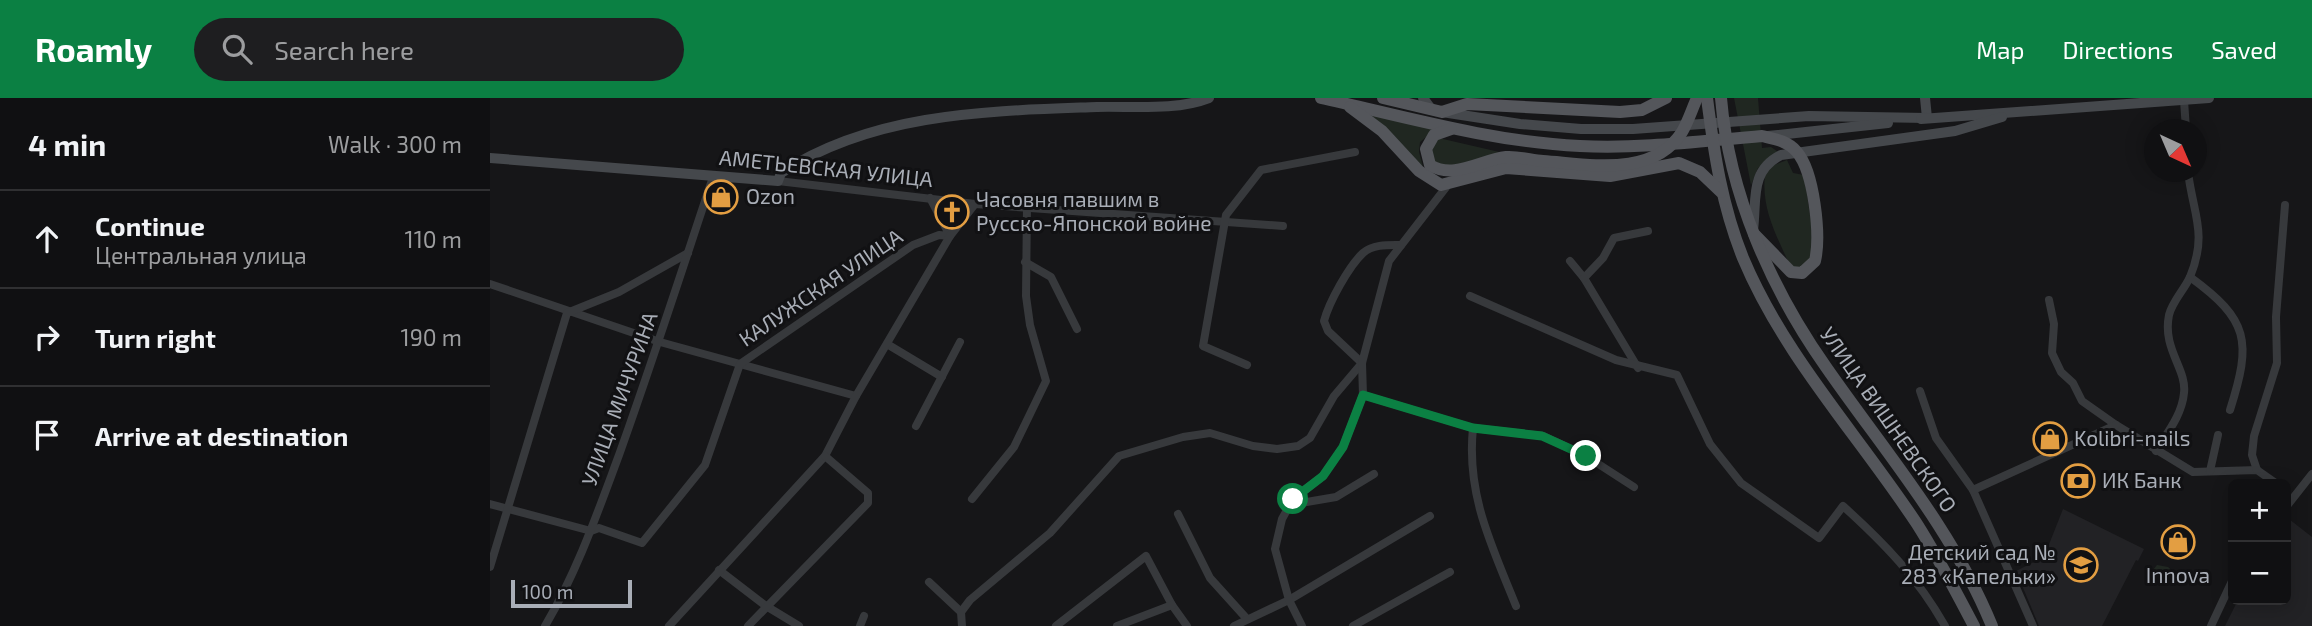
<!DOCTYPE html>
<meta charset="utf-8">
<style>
:root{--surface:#101012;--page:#1e1e20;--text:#f1f3f6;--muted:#9c9d9f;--line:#303032;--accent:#0b8043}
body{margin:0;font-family:"Exo 2",sans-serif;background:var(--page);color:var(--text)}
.controls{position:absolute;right:21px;bottom:21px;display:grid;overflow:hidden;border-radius:10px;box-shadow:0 4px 18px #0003}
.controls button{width:63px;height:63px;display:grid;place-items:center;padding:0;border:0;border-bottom:2px solid var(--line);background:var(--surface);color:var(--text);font:35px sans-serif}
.compass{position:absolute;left:1654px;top:21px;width:63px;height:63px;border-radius:50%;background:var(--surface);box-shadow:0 4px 18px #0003;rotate:136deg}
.scale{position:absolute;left:21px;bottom:18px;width:121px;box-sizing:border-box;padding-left:7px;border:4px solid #a9aeb7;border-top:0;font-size:19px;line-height:24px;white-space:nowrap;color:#a9aeb7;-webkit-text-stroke:5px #111113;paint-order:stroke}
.stop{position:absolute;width:21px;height:21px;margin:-16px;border:5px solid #0b8043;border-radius:50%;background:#fff}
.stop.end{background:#0b8043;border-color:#fff;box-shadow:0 2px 7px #0008}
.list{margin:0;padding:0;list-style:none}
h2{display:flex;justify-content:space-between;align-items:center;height:91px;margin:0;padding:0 28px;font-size:30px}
h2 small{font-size:23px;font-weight:400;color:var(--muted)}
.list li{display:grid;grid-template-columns:46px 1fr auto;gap:21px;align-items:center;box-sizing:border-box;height:98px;padding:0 28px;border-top:2px solid var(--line)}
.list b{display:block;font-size:26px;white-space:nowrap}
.list p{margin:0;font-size:23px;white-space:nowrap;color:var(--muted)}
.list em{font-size:23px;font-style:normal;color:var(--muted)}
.icon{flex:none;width:38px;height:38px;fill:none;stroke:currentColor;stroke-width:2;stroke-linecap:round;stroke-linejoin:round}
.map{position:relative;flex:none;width:1822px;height:528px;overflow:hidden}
header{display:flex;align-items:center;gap:42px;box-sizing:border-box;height:98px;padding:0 35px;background:var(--accent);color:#fff}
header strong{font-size:33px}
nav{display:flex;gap:38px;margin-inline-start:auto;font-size:24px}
.search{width:490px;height:63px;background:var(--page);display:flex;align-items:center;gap:18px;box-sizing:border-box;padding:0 24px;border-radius:38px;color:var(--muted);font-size:26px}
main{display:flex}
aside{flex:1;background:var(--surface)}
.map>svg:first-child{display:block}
</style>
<header>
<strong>Roamly</strong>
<div class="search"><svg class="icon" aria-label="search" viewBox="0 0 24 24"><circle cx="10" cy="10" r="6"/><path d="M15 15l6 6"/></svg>Search here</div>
<nav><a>Map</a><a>Directions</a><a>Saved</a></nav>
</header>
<main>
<aside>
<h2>4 min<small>Walk · 300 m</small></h2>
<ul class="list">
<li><svg class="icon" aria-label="ahead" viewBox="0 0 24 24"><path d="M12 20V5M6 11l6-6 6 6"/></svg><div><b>Continue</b><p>Центральная улица</p></div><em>110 m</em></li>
<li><svg class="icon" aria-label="right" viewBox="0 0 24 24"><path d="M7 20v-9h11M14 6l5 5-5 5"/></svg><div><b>Turn right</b></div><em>190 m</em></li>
<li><svg class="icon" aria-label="arrive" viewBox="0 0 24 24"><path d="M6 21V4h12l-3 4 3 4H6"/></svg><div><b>Arrive at destination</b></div></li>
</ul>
</aside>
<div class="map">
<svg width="1822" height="528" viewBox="0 0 1822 528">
<rect width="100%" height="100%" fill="#161618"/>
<!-- built -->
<g fill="#222225">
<polygon points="1573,411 1654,451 1648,463 1646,462 1612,528 1549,528 1526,473 1554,459"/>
<polygon points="1799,421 1822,439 1822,528 1735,528 1748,502 1796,502 1796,426"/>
</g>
<!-- green -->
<g fill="#202721">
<polygon points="1244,0 1268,0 1272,50 1281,49 1291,56 1268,70 1261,87"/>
<polygon points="876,14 946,31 930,44 929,54 933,69"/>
<polygon points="946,41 953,41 1018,56 961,71 943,64 941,45"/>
<path d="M1297,62L1303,75L1314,77L1325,149L1317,170H1301C1286,136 1269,108 1276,70Z"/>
<circle cx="462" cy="113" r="9"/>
<polygon points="1667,467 1678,469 1689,479 1688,485 1681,487 1666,479 1663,472"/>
</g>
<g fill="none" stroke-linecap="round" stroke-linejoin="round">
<!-- street -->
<g stroke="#37393c" stroke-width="8">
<polyline points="1694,2 1696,32"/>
<polyline points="288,83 485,106 793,128"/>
<polyline points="1080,163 1094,180 1148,270"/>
<polyline points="535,164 561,179 587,231"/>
<path d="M1700,179C1759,222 1762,243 1740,312"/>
<polyline points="1094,180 1113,160 1124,140 1158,133"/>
<polyline points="0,186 170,244 366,298"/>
<path d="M980,198L1126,262L1187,277L1220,346L1251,385L1329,440L1353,408C1394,445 1428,480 1455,528"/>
<polyline points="1559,202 1564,226 1562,255 1571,274 1583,285 1592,303 1626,327 1703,374 1767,372 1787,386"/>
<polyline points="397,246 452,279"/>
<polyline points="757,267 713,248 736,117 771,72 865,54"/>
<polyline points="1430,293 1446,340 1483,392 1543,528"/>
<polyline points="873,297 983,330 1053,338 1096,358 1144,389"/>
<polyline points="426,328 470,244"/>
<path d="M983,330C976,397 1002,448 1026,508"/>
<path d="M1666,353C1677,335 1692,317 1694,295C1697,271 1672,251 1679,217C1682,204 1694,192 1700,179C1718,135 1703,116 1698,74"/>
<polyline points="1767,372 1762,357 1764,338 1787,265 1786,219 1795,107"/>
<polyline points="1720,373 1728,337"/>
<polyline points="1483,392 1626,327"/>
<polyline points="482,401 524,349 556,283 540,227 536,198 537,108"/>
<polyline points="0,406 101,433 109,430 152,445 215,367 250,266 423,147 449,137 460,138 440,100"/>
<polyline points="799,407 846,399 884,376"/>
<polyline points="1796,409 1822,376"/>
<polyline points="688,416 720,480 757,521"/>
<polyline points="0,469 77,215 129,194 198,155"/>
<polyline points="229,472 276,508 309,528"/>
<polyline points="439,484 471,514"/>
<path d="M55,528C87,474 107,416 129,357C162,265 192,172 223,79"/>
<polyline points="179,528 335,358 366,298 460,138 485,106"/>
<polyline points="258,528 378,405 378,395 335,358"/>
<polyline points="370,528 374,518"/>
<path d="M472,528L471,514L480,502L560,435L629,358L693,339L720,335L763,348L787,351L808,348L820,340L844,298L872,265L838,233L834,223C839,204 859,168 873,155C883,146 899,147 911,147"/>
<polyline points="566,528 656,458 682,507 697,528"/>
<polyline points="627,528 682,507"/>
<polyline points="744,528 799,502 940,418"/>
<polyline points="812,528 799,502 785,451 792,421 803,401 833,378 853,349 873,297 872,265 899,163 957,88"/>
<polyline points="863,528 960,474"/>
<polyline points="1721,528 1743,481"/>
</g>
<!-- secondary -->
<g stroke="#45484c" stroke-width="10">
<polyline points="933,0 942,12"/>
<polyline points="1435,0 1437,20"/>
<polyline points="952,14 1030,26 1091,31 1143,31 1319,18 1437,20"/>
<polyline points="1431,21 1719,0"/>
<polyline points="1278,38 1398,25"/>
<path d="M0,60L288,83L291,75C384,14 500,13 607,9C642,8 686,13 719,0"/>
<path d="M1263,132C1267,102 1259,73 1291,57L1465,33L1512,19"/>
</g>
<!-- primary -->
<g stroke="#54565b" stroke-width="12">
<path d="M831,0C916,19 1003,44 1090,48C1151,51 1211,43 1272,38C1285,41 1298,43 1307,54C1324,74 1331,137 1325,163L1312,175L1301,174L1264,136"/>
<polyline points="893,0 952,14 977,6 1130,14 1152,12 1176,0"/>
<path d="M1217,0C1224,55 1232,108 1253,160C1294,258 1369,338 1427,426C1448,459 1466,494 1484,528"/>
<path d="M1231,0C1239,96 1281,191 1336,269C1395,354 1463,432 1502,528"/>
<polyline points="860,9 892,33 929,73 951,87 1016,70 1120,78 1189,65 1210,74 1231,94"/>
<path d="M961,31L944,37L936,51L940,67C964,82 990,62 1016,59C1028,58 1041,62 1053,63C1098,66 1163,80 1192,34C1198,24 1202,11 1207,0"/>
</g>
</g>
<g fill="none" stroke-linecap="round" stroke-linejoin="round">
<!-- route -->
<polyline stroke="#0b8043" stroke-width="9" points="803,401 833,378 853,349 873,297 983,330 1052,338 1096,358"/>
</g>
<!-- icons -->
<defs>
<symbol id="shop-ring" viewBox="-11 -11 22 22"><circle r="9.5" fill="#111113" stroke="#e39e42" stroke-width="1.5"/><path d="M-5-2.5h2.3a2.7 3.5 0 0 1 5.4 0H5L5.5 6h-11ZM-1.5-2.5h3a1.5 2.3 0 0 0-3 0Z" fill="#e39e42"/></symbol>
<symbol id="church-ring" viewBox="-11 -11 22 22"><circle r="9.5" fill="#111113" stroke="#e39e42" stroke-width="1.5"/><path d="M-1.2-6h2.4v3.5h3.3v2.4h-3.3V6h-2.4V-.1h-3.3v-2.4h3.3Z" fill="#e39e42"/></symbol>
<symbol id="bank-ring" viewBox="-11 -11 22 22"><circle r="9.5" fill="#111113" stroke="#e39e42" stroke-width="1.5"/><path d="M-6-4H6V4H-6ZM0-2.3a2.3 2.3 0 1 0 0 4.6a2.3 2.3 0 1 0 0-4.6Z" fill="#e39e42"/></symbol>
<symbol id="school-ring" viewBox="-11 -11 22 22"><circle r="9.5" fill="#111113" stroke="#e39e42" stroke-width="1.5"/><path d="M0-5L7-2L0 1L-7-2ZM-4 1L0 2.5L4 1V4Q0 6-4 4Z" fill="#e39e42"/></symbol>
</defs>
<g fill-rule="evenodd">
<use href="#shop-ring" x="212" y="80" width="38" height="38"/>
<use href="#church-ring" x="443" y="95" width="38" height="38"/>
<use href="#shop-ring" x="1541" y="322" width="38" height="38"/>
<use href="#bank-ring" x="1569" y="364" width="38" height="38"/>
<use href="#shop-ring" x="1669" y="425" width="38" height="38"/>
<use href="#school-ring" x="1572" y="448" width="38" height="38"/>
</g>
<g text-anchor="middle" stroke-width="6" stroke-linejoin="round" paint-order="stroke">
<!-- street labels -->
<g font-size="21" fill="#a9aeb7" stroke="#111113">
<text transform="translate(336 71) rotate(6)" y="7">АМЕТЬЕВСКАЯ УЛИЦА</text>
<text transform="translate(331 190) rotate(-34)" y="7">КАЛУЖСКАЯ УЛИЦА</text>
<text transform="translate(130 301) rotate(-70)" y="7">УЛИЦА МИЧУРИНА</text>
<text transform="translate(1398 322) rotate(55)" y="7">УЛИЦА ВИШНЕВСКОГО</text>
</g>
<!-- poi labels -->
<g font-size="21" fill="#a9aeb7" stroke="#111113" text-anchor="start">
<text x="256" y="106">Ozon</text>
<text x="486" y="109">Часовня павшим в<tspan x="486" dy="24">Русско-Японской войне</tspan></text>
<text x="1584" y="348">Kolibri-nails</text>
<text x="1612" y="390">ИК Банк</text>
<text x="1566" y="462" text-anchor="end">Детский сад №<tspan x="1566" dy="24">283 «Капельки»</tspan></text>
<text x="1688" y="485" text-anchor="middle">Innova</text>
</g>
</g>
</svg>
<div class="controls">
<button>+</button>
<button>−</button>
</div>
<svg class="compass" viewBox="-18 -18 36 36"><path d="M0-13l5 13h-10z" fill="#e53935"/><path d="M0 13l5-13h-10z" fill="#9c9d9f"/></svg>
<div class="scale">100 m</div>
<div class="stop" style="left:803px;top:401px"></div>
<div class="stop end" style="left:1096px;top:358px"></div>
</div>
</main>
